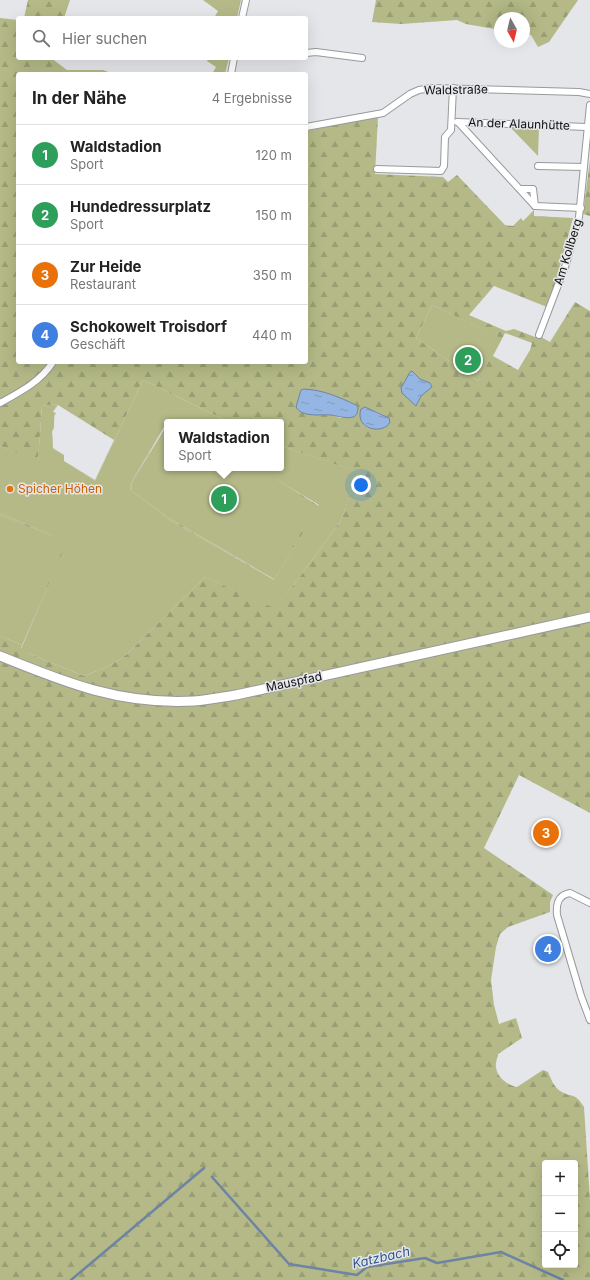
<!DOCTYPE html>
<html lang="de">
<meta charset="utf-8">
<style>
:root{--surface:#fff;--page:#f6f6f6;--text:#222;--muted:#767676;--line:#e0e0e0;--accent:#327984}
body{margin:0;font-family:Inter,sans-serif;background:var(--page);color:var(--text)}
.controls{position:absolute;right:12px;bottom:12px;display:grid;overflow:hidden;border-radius:4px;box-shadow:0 4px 16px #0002}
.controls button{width:36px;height:36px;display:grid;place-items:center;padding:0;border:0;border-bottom:1px solid var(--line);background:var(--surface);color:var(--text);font:20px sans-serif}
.compass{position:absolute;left:494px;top:12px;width:36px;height:36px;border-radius:50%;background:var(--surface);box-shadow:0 4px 16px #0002;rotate:172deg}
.you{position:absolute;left:361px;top:485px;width:14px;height:14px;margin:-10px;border:3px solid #fff;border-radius:50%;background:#1a73e8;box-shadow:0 0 0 6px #1a73e833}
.badge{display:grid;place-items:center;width:26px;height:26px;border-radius:50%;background:var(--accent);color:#fff;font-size:13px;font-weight:700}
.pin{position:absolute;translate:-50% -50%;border:2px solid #fff;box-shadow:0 1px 4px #0006}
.popup{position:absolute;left:164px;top:419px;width:120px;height:52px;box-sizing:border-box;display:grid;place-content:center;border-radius:4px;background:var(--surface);filter:drop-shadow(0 1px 3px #0005);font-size:13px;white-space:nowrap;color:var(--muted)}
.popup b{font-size:15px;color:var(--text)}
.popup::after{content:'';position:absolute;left:50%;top:100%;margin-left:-8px;border:8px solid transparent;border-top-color:var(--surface)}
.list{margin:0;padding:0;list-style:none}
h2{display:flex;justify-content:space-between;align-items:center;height:52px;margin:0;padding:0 16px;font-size:17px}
h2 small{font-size:13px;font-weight:400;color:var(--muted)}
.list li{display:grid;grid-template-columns:26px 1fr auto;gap:12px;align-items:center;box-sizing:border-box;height:60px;padding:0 16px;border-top:1px solid var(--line)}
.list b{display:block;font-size:15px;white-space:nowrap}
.list p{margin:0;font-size:13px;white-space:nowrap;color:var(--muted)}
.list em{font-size:13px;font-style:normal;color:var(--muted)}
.icon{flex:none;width:22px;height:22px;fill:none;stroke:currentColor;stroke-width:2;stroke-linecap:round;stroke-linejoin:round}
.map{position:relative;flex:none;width:590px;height:1280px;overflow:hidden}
.search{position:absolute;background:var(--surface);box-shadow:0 4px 16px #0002;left:16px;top:16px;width:292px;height:44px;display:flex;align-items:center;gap:10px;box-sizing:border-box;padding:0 14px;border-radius:4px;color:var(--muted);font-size:15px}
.panel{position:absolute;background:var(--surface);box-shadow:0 4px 16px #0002;left:16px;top:72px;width:292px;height:292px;border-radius:4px}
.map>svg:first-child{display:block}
</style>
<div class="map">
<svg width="590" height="1280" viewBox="0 0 590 1280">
<defs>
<pattern id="forest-firs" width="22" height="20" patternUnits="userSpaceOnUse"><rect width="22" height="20" fill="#b4b987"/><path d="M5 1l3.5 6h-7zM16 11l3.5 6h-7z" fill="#9a9e74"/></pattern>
<pattern id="water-ripples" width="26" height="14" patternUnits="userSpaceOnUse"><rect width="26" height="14" fill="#95b5e3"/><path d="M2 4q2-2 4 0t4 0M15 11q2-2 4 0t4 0" fill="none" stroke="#7f9bc2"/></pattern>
</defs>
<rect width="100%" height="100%" fill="#e5e6ea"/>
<!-- green -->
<g fill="#b4b987">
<polygon points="203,0 241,0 237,18 214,18 218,11"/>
<polygon points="208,58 229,58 225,74 212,74 216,67 207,61"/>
<polygon points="510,127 539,127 538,156"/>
<polygon points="432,305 502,338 478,381 416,338"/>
<polygon points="143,380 229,422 167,422 133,479 130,486 131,491 168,519 274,580 319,505 274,478 318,506 274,579 169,518 132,491 131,486 134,479 167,425 167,468 281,468 281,446 356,471 345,511 339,523 296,582 274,609 205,577 126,655 109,666 84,676 30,654 21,649 54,572 22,645 0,636 0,515 60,539 0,513 0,446 38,461 42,406 57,404 53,412 55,413 54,417 54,427 52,432 53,449 64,455 64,461 95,481"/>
</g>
<!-- forest -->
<g fill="url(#forest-firs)" fill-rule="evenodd">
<polygon points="28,0 70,0 64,18 24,18"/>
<polygon points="376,0 578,0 549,42 538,47 531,35 524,34 524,18 500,18 500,30 466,24 457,20 401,24 372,22"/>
<path d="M0,18L18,20V58H51L67,70H103L114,74H18V362H306V131L378,117L375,174L443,177L448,182L457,175L505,225L513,226L521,218L523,221L534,210V216L573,218L554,288L547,307L494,286L469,315L506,331L514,329L535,337H541L550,342L575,302L590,311V813L519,775L484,848L553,895L550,902V912L508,927L500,934L496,947L491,980L494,1005L499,1024L516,1018L522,1038L498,1054C498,1057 495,1063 496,1067C497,1078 508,1085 517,1087L543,1070L548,1072C551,1079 554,1087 560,1091C573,1099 574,1091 584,1107L590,1200V1280H0V636L22,645L66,542L0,515V513L67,542L21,648L30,654L84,676L109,666L126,655L205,577L274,608L296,582L339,523L345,511L355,471L281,446V422H229L143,380L95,481L64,461V455L53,449C52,440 52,435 54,428C55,423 53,419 55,414L53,412L57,404L42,406L38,462L0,446ZM432,305L501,338L478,381L416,338ZM505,333L532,343L530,350L518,370L493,356ZM412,371L420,379L430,383L432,387L421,396L416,406L410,400V372ZM304,389C322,390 338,397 354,404L352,417L340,418L332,415L318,414L315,415L304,413L298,401L301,390ZM58,405L114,440L95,480L64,461V455L53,448C53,439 52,436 54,427C55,423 53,418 56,413L53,412ZM365,407L384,415L379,428H368L364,425ZM545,1163H575V1265H545Z"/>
<polygon points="590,160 590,216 583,214"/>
<polygon points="167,423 134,479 131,486 132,491 169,518 273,579 317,506 259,468 319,506 274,580 168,519 131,492 130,486 133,479"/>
</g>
<!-- water -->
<g fill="url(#water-ripples)" stroke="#6d84a4">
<polygon points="412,371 420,379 430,383 432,387 421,396 416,406 402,393 401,388 410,372"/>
<path d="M304,389C323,390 339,397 356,405L358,407C358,411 357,416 353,417C346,419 338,416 331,415C321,414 302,418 296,407L301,390Z"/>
<path d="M365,407L389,418L390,422C384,435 354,430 361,409Z"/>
</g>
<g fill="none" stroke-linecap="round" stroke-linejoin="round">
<!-- stream -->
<g stroke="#6d84a4" stroke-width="2.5">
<polyline points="212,1177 289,1264 357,1275 367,1267 425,1258 437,1263 501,1252 563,1280"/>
<polyline points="71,1280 204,1168"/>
</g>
<defs>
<g id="street">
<polyline points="242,18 246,0"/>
<polyline points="306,53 316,52 362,58"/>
<polyline points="231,74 234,58"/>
<polyline points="457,122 587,127"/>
<polyline points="458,122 535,206 581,208"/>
<polyline points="306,127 383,113 410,94 419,90 432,88 579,92 590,94"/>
<polyline points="538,166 584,167"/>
<polyline points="377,169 441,171 444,166 445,137 451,130 453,88"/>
<polyline points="520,189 533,189 535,206"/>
<polyline points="539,335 566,264 579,217 590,105"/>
<path d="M0,403C20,392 40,382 53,362"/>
<path d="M590,903L570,893C558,895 556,904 557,915L581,996L590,1020"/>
</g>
<path id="secondary" d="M0,656C66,683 121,705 194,701C208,700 223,697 236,695L590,617"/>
</defs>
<!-- street casing -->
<use href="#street" stroke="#98999c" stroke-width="8"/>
<!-- secondary casing -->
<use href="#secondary" stroke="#98999c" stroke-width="11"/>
<!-- street -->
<use href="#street" stroke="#fff" stroke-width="6"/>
<!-- secondary -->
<use href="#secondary" stroke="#fff" stroke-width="9"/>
</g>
<!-- markers -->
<circle fill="#e8710a" stroke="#e5e6ea" stroke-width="1.5" cx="10" cy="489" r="4"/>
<g text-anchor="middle" stroke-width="3" stroke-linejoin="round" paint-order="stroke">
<!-- street labels -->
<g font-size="12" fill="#0f1011" stroke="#e5e6ea">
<text transform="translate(456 90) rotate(-1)" y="4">Waldstraße</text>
<text transform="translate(519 124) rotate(2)" y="4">An der Alaunhütte</text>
<text transform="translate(568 252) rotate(-73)" y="4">Am Kollberg</text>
<text transform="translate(294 682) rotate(-12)" y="4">Mauspfad</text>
</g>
<!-- food labels -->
<g font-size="12" fill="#c56008" stroke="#e5e6ea" text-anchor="start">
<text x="18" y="493">Spicher Höhen</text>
</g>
<!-- water labels -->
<g font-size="13" font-style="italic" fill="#2e5791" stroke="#e5e6ea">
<text transform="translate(381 1257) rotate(-13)" y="5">Katzbach</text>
</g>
</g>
</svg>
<div class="controls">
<button>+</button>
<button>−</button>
<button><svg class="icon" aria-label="locate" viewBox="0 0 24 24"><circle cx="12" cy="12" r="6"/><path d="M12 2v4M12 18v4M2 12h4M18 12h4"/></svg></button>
</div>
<svg class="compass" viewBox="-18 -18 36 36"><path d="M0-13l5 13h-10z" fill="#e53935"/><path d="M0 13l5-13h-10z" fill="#767676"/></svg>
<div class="you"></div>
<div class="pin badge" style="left:224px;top:499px;background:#2e9e5b">1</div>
<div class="popup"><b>Waldstadion</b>Sport</div>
<div class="pin badge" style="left:468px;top:360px;background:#2e9e5b">2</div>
<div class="pin badge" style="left:546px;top:833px;background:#e8710a">3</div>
<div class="pin badge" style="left:548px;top:949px;background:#3f7fe0">4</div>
<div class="search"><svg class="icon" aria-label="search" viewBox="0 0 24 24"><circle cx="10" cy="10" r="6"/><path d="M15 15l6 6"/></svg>Hier suchen</div>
<section class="panel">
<h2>In der Nähe<small>4 Ergebnisse</small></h2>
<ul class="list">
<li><span class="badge" style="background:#2e9e5b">1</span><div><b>Waldstadion</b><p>Sport</p></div><em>120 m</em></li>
<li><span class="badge" style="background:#2e9e5b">2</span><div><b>Hundedressurplatz</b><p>Sport</p></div><em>150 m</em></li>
<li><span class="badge" style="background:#e8710a">3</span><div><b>Zur Heide</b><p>Restaurant</p></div><em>350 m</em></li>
<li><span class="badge" style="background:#3f7fe0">4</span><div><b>Schokowelt Troisdorf</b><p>Geschäft</p></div><em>440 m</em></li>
</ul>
</section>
</div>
